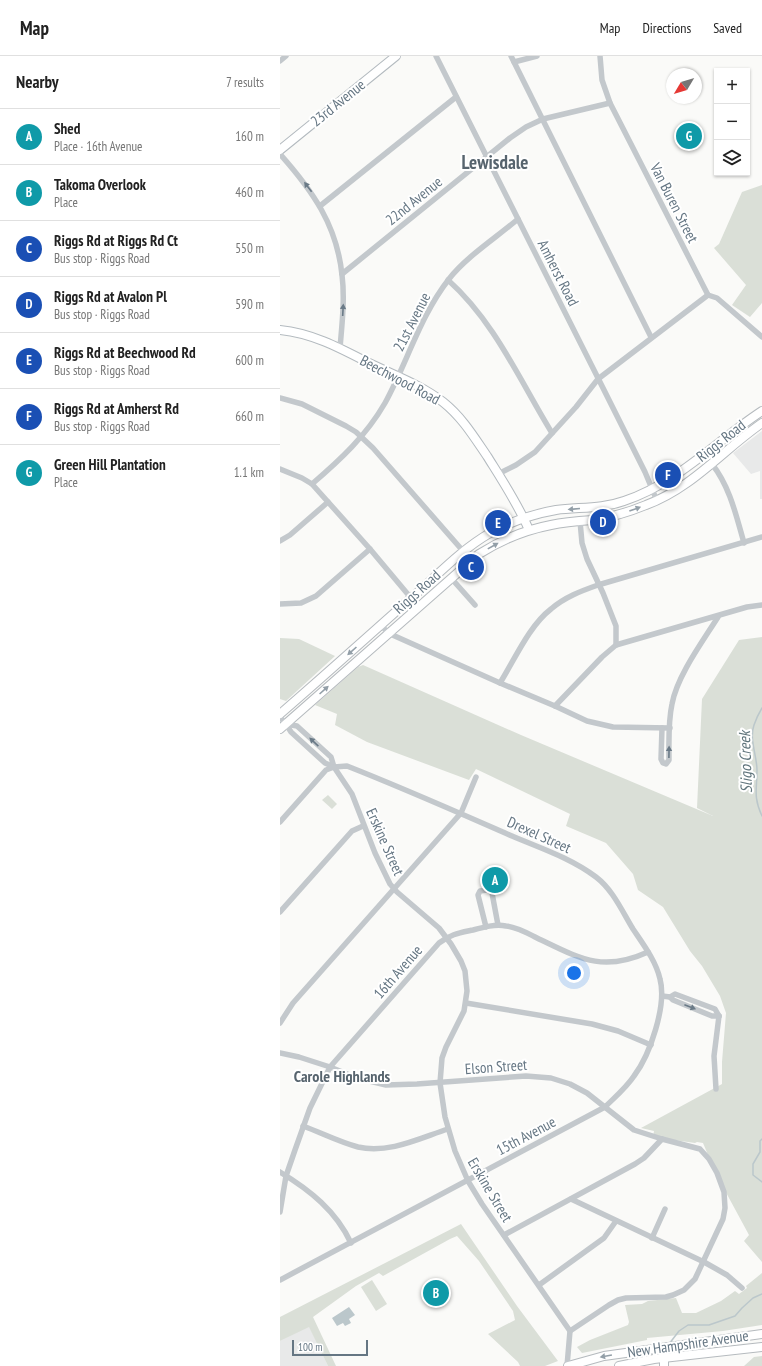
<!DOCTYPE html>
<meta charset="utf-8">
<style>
:root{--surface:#fff;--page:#f2f2f2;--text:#222;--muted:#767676;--line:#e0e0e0;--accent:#2563eb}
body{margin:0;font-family:"PT Sans Narrow",sans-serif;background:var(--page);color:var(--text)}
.controls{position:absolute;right:12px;top:12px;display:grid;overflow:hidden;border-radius:0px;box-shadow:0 1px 3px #0004}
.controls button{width:36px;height:36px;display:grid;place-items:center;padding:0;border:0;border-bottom:1px solid var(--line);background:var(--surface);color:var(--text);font:20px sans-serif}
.compass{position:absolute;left:386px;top:12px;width:36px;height:36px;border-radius:50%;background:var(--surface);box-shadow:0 1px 3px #0004;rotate:232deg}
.scale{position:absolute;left:12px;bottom:10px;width:76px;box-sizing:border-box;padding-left:4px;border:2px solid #657683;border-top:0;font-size:11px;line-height:14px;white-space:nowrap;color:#657683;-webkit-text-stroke:3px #fff;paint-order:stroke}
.you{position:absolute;left:294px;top:917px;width:14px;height:14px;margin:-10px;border:3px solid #fff;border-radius:50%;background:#1a73e8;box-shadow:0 0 0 6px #1a73e833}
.badge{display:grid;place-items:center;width:26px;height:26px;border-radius:50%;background:var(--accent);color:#fff;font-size:13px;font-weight:700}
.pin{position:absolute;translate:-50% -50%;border:2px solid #fff;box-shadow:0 1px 4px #0006}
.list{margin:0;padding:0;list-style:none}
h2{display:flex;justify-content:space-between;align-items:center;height:52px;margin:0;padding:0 16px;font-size:17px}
h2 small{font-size:13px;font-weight:400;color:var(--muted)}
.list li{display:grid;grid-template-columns:26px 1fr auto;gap:12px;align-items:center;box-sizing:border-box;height:56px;padding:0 16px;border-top:1px solid var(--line)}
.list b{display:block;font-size:15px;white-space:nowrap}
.list p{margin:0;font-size:13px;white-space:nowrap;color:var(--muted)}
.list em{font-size:13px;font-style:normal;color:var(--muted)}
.icon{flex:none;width:22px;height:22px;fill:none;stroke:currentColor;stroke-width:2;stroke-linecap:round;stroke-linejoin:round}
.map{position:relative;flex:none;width:482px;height:1310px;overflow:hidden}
header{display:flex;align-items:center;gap:24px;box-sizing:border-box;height:56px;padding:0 20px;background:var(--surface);border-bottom:1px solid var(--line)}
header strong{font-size:19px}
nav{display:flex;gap:22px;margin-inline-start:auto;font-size:14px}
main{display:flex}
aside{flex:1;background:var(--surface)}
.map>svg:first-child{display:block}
</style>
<header>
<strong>Map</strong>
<nav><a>Map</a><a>Directions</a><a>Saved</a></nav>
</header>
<main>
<aside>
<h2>Nearby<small>7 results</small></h2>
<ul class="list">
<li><span class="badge" style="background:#0f9aa8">A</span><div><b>Shed</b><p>Place · 16th Avenue</p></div><em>160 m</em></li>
<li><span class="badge" style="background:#0f9aa8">B</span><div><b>Takoma Overlook</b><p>Place</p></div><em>460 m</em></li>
<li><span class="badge" style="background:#1a4fb4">C</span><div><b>Riggs Rd at Riggs Rd Ct</b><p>Bus stop · Riggs Road</p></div><em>550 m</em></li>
<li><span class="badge" style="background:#1a4fb4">D</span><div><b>Riggs Rd at Avalon Pl</b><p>Bus stop · Riggs Road</p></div><em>590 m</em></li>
<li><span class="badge" style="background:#1a4fb4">E</span><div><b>Riggs Rd at Beechwood Rd</b><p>Bus stop · Riggs Road</p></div><em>600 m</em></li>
<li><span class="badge" style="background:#1a4fb4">F</span><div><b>Riggs Rd at Amherst Rd</b><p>Bus stop · Riggs Road</p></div><em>660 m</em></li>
<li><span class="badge" style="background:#0f9aa8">G</span><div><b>Green Hill Plantation</b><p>Place</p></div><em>1.1 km</em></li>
</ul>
</aside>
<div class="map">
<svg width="482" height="1310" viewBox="0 0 482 1310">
<rect width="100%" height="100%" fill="#fafaf8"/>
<!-- built -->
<g fill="#e8e9e9">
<polygon points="482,375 482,443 480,443 480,415 471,418 453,397"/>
<polygon points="29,1270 48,1310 0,1310 0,1285"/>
</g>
<!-- green -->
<g fill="#dadfd7">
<polygon points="482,129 482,247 470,261 452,249 466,229 434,192 439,188 462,136"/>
<polygon points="482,581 482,1206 464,1185 469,1179 436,1118 423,1087 417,1086 415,1087 373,1081 374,1075 361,1072 442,1028 442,1006 446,957 440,940 422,910 410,895 383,851 358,834 353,818 326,787 286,770 290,758 196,713 189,724 87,686 55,669 57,658 35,649 78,611 83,609 241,679 433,760 417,752 422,643 459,584"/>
<polygon points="0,582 19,583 55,600 6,645 0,643"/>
<polygon points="48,739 57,748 52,753 42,744"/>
<polygon points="181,1168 237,1250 278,1305 265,1310 240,1310 238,1306 208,1278 235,1264 233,1255 199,1205 177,1180 170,1183 103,1220 99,1217 76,1230 33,1261 56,1310 48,1310 29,1271 0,1285 0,1261"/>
<polygon points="482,1217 482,1269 443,1275 367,1282 367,1284 302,1297 297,1291 310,1284 348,1269 349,1266 345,1249 362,1248 368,1245 396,1242 402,1257 416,1257 441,1245 455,1235 459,1238 467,1232 466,1230"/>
<polygon points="92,1224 107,1248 96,1255 81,1231"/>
<polygon points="482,1300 482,1310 464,1310 474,1301"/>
</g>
<!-- water -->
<polygon fill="#bbc7cb" points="69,1251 75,1259 69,1263 71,1267 65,1270 63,1267 57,1270 52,1262"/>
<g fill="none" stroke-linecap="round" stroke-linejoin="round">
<!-- stream -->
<g stroke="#bbc7cb" stroke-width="1.5">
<path d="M482,652C479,657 476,663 474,669C469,683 477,700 477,714C477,733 473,741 482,760"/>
<polyline points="482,1083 480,1085 480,1096 473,1108 473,1119 482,1126"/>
<polyline points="389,1288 399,1275 408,1269 429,1269 455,1260 462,1252 473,1242 482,1238"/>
</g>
<defs>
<g id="secondary">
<polyline points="0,94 116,0"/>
<path d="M0,274C31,277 58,291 85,305C111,318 140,328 163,346C182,361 194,381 207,400C222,424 238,448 249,474"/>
<polyline points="384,1310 384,1292"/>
</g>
<g id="primary">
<path d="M0,658C44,620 86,582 129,544C156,521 179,495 210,477C230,466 253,458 276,454C299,451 322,453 344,445C398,427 436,385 482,355"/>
<path d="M0,673L199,498C221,484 245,474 271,469C285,466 300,465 314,464C332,461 349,456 366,449C412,432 443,394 482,367"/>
<polyline points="288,1310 324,1300 482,1278"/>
<polyline points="339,1310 374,1303 482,1291"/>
</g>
</defs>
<!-- secondary casing -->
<use href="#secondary" stroke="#b3babf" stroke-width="10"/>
<!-- primary casing -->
<use href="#primary" stroke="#b5babe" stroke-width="10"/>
<!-- street -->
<g stroke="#c3c8cc" stroke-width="5.5">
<polyline points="156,0 324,334 365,416 377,445"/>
<polyline points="231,0 371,281"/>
<polyline points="320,0 322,24 330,47 428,239 437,242 482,281"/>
<polyline points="0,5 6,0"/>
<polyline points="234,6 257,0"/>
<path d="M0,98C32,134 57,169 62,219C65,243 62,268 60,292"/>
<polyline points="40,150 176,41"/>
<polyline points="62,218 230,82 246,71 263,63 330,47"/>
<path d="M168,224C215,266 240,325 272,377"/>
<polyline points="0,342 22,348 66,370 76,376 93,392 183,495"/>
<path d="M432,408C450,431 456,459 464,487"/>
<polyline points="0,413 22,422 32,428 90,493 131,542"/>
<polyline points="218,418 236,409 255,396 296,351 318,323 428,239"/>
<path d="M32,428C60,404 86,380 105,347C127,307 140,260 169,223C186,201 217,181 238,163"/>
<polyline points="300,465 302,487 307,503 323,537 336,570 336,589"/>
<polyline points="0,485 10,479 48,446"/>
<polyline points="171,522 195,549"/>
<polyline points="0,548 21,547 36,540 90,493"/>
<polyline points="101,569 108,577 220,627 275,650 307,665 333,671 390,672"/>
<path d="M220,627C235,603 249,570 271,553C285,541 301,535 318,529L482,481"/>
<polyline points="275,650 322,601 336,589 467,551 482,549"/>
<path d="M0,661L6,668L11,676L45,707L54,711L67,710C123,732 177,756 232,780C260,792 291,802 316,821C333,834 342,855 353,873C363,888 376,905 380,923C387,949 370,999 354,1020C346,1032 335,1041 325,1051L0,1224"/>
<polyline points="6,668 17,670 51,701 54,711 72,738 95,797 110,828 117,836 159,872 171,888 181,905 185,915 187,935 184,955 166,991 162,1002 160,1027 165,1061 175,1095 188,1125 202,1148 290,1275 287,1310"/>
<path d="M382,672L381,703L383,707L386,708L389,704C389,685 388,666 392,648C397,620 423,585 438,561"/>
<polyline points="0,766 46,714 54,711"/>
<polyline points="0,856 72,775 83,770"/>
<polyline points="206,871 198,839 200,835 207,834 210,835 212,837 218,869"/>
<polyline points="382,940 390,941 393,944 432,960 439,960"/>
<polyline points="390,941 395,938 435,953 439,960"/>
<polyline points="186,947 312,968 338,975 371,989"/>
<polyline points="0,967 13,947 181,757 196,721"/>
<polyline points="0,997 19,1001 50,1011 77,1022 106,1029 137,1028 246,1020 271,1022 290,1028 307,1037 354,1074 382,1083 420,1093 429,1103 437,1117 444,1136 445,1152 443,1163 415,1223 404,1234 393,1239 386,1241 346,1242 338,1244 329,1249 290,1275"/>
<polyline points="436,1033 434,1000 439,960"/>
<path d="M23,1070C42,1077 59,1086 78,1091C109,1098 140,1082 168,1073"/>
<path d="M0,1116C30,1134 56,1155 71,1187"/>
<polyline points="291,1143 424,1206 447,1219 462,1232"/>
<path d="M0,1156L6,1120L15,1094L30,1052L50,1011L159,887C171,878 179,877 193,874C204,871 215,868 226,870C237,871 247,877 257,882C299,902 322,917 368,896"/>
<polyline points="224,1179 355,1108 364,1102 382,1083"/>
<polyline points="372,1182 385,1153"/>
<polyline points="259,1229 324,1182 336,1165"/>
</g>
<!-- secondary -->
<use href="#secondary" stroke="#fff" stroke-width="8"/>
<!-- primary -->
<use href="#primary" stroke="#fff" stroke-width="8"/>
</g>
<!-- one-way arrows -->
<defs><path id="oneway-solid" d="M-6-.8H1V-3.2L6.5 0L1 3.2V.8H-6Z"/></defs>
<g fill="#6a7a87">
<use href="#oneway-solid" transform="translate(28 131) rotate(-127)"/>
<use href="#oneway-solid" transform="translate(63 254) rotate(-87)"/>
<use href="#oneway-solid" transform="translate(34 686) rotate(-137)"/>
<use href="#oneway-solid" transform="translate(389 696) rotate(-89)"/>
<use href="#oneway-solid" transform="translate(410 951) rotate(21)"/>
</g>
<g fill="#939fa8">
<use href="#oneway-solid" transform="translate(294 453) rotate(175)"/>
<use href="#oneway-solid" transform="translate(355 453) rotate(-20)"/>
<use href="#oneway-solid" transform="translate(213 490) rotate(-29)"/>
<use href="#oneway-solid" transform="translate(72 595) rotate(138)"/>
<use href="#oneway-solid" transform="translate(44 634) rotate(-42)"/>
<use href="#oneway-solid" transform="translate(326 1300) rotate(170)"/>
</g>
<g text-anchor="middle" stroke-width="4" stroke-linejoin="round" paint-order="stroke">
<!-- street labels -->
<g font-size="15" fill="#657683" stroke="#fff">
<text transform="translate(58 47) rotate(-39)" y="5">23rd Avenue</text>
<text transform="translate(134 145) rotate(-39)" y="5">22nd Avenue</text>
<text transform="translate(394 147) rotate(63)" y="5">Van Buren Street</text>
<text transform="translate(278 217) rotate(63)" y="5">Amherst Road</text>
<text transform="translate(132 266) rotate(-63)" y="5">21st Avenue</text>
<text transform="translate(120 324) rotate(28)" y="5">Beechwood Road</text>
<text transform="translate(441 385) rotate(-38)" y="5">Riggs Road</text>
<text transform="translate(137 536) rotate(-42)" y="5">Riggs Road</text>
<text transform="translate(259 779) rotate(24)" y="5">Drexel Street</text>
<text transform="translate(105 786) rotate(66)" y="5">Erskine Street</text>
<text transform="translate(118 916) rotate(-49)" y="5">16th Avenue</text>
<text transform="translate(216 1011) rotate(-4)" y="5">Elson Street</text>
<text transform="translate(246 1080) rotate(-28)" y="5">15th Avenue</text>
<text transform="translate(210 1134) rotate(59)" y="5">Erskine Street</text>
<text transform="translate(408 1288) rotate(-8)" y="5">New Hampshire Avenue</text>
</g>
<!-- water labels -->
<g font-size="16" font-style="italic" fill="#60757c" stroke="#fff">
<text transform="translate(465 706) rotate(-92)" y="6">Sligo Creek</text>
</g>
<!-- neighbourhood labels -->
<g font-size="16" font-weight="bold" fill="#57646e" stroke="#fff">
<text x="62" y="1026">Carole Highlands</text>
</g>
<!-- district labels -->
<g font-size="19" font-weight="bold" fill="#57646e" stroke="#fff">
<text x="215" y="113">Lewisdale</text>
</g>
</g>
</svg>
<div class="controls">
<button>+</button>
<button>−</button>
<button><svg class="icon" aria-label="layers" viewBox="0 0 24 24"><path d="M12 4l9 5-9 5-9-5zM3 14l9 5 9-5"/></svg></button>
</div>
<svg class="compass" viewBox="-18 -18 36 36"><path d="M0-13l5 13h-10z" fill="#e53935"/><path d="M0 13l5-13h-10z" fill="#767676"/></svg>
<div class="scale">100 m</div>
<div class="you"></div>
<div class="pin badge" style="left:215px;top:824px;background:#0f9aa8">A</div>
<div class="pin badge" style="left:156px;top:1237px;background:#0f9aa8">B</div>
<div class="pin badge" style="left:191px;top:511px;background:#1a4fb4">C</div>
<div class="pin badge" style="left:323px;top:466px;background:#1a4fb4">D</div>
<div class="pin badge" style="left:218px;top:467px;background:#1a4fb4">E</div>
<div class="pin badge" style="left:388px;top:419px;background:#1a4fb4">F</div>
<div class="pin badge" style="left:409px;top:80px;background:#0f9aa8">G</div>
</div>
</main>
